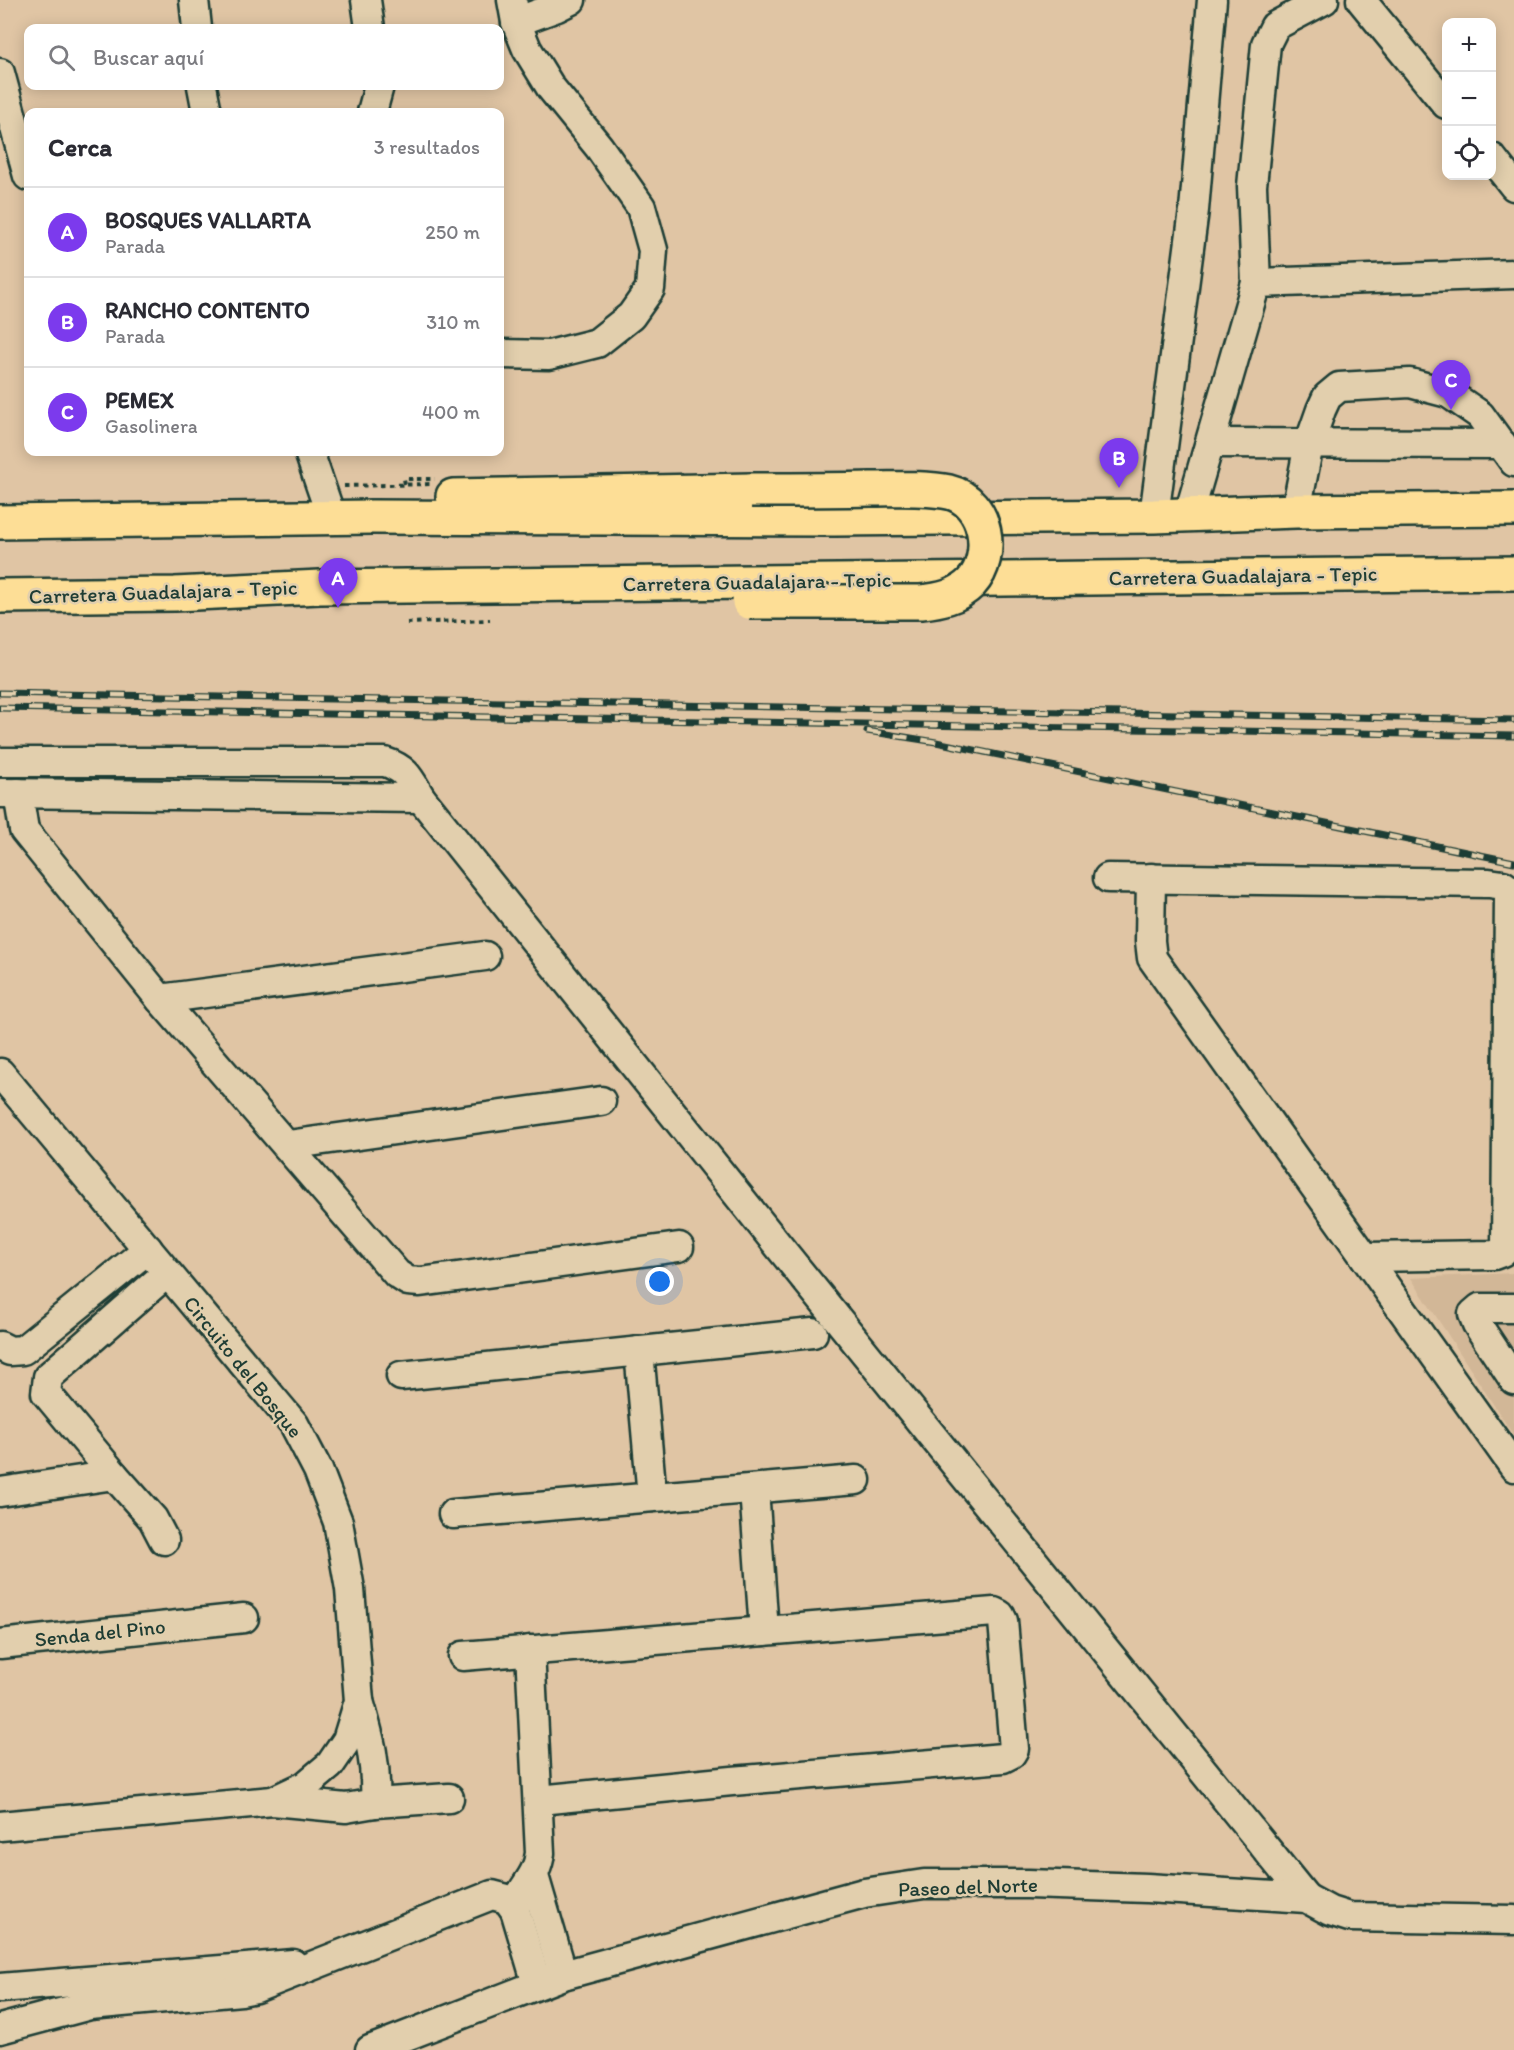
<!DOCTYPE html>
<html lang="es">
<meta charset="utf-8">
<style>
:root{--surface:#fff;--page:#f7f7f7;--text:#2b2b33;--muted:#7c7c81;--line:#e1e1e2;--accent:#7c3aed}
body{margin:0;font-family:Itim,sans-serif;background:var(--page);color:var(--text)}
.controls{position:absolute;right:18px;top:18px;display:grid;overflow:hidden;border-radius:12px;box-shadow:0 3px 15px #0003}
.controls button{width:54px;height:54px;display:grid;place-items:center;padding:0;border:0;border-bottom:2px solid var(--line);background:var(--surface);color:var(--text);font:30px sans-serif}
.you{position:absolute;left:660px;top:1282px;width:21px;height:21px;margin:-15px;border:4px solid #fff;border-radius:50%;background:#1a73e8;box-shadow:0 0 0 9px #1a73e833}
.badge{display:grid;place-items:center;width:39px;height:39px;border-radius:50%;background:var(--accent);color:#fff;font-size:20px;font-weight:700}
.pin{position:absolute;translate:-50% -50px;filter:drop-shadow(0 2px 3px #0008)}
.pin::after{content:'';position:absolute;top:32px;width:21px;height:18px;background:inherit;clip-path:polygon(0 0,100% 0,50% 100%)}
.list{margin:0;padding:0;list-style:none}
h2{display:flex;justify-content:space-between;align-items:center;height:78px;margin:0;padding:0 24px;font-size:26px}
h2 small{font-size:20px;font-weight:400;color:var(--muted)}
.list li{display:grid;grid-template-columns:39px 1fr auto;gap:18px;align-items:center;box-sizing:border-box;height:90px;padding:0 24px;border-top:2px solid var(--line)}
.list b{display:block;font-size:22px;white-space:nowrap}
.list p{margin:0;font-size:20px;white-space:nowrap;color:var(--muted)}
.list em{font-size:20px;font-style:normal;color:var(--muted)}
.icon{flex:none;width:33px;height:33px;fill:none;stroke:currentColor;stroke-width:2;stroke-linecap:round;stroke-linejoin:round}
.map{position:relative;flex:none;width:1514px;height:2050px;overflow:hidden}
.search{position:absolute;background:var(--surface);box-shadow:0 3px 15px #0003;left:24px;top:24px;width:480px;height:66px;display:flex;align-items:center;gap:15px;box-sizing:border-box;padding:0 21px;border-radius:12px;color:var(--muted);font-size:22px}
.panel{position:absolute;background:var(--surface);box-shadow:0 3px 15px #0003;left:24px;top:108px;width:480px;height:348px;border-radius:12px}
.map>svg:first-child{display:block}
</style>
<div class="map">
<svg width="1514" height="2050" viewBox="0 0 1514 2050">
<rect width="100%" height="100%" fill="#e0c5a4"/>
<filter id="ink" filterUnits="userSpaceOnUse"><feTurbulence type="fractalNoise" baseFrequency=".0167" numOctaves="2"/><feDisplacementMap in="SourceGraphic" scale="12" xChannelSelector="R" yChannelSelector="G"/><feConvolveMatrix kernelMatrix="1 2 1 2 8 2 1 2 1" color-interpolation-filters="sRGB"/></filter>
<g filter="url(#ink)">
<!-- built -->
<polygon fill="#d2b797" points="1514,1273 1514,1436 1411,1278"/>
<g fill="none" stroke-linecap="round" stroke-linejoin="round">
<defs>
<g id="minor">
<polyline points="194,0 197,28"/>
<polyline points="366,0 370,28"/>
<polyline points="1361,0 1446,104"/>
<polyline points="516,22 557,7 571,0"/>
<polyline points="0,73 28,176"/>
<polyline points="202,86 207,112"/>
<polyline points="372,112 379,86"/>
<polyline points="1492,158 1514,186"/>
<polyline points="1256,283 1514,274"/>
<polyline points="500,354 549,355 597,343 631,316 650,289 653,250 641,207 599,147 551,88 527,49 516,22 512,0"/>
<polyline points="1210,443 1502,444"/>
<polyline points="309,452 332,519"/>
<polyline points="1296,511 1309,444 1321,410 1327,397 1339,387 1410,383 1448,393 1480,415 1514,462"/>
<polyline points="1189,514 1256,283 1252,186 1266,44 1275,26 1324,0"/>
<polyline points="1154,516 1194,210 1212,0"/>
<path d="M0,762H385C407,769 410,780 421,798L781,1249L1306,1898"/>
<polyline points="0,793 421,798"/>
<polyline points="18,793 24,830 160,999 397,1274 408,1281 420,1282 679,1247"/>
<polyline points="1108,878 1489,883 1503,885 1507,888 1509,895 1506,1248 1502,1252 1494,1255 1366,1257"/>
<polyline points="1151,878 1150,941 1152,958 1514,1467"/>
<polyline points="160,999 485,956"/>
<polyline points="0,1073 294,1424 318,1470 338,1522 350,1589 359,1701 347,1740 330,1765 305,1786 273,1801 0,1826"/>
<polyline points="288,1145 601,1101"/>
<polyline points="1514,1308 1480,1308 1473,1314 1477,1324 1514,1380"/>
<polyline points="0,1346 10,1351 23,1350 148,1249"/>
<polyline points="639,1351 652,1497"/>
<polyline points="401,1376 813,1333"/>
<polyline points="754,1489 764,1631"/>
<polyline points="0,1492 114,1475"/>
<polyline points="453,1514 856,1480"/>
<polyline points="164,1540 153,1519 114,1475 46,1393 48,1377 167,1273"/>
<polyline points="0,1644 244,1618"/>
<path d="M530,1650L540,1853C537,1880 519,1887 515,1910L537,1984"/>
<polyline points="463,1656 994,1612 1000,1615 1003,1621 1014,1749 1011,1754 1003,1758 732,1781 539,1800"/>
<path d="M273,1801L346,1808L375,1803C377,1764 370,1739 359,1701"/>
<polyline points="375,1803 449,1798"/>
<polyline points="534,1876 563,1975"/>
<polyline points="0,1988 293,1964"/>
<polyline points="0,2029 90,2005 241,1991 256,1988 492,1895 507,1899 515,1910"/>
<polyline points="370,2050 563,1975 864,1893 924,1884 1028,1884 1147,1888 1306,1898 1330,1911 1349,1917 1514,1920"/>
</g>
<g id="highway">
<polyline points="453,496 751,490"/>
<polyline points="0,522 372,517 834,519 1154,516 1296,511 1514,509"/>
<polyline points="0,596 175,594 320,587 1514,573"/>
</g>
</defs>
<!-- minor casing -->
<use href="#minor" stroke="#1f3d34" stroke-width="33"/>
<!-- highway casing -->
<use href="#highway" stroke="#1f3d34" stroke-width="38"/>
<!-- path -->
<g stroke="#1f3d34" stroke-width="4" stroke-dasharray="4.5 4.5" stroke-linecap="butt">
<polyline points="405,484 404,479 435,479"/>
<polyline points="344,486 432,484"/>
<polyline points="407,623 490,620"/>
</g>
<!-- minor -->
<use href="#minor" stroke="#e2cfad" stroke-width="28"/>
<!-- highway -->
<use href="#highway" stroke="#fdde96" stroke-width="33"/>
<defs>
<g id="rail">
<polyline points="0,693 1514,720"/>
<polyline points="0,708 1514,736"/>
<polyline points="867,731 936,742 1514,862"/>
</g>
</defs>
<!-- rail casing -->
<use href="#rail" stroke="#1f3d34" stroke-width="7"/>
<!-- rail -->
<use href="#rail" stroke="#e2cfad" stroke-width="4.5" stroke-dasharray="14" stroke-linecap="butt"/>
<defs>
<path id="highway-bridge" d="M749,602H921C940,600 957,597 971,583C996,556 987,501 949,492C924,487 897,489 871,489C831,490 791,490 751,490"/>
</defs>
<!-- highway-bridge casing -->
<use href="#highway-bridge" stroke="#1f3d34" stroke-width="38" stroke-linecap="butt"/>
<!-- highway-bridge -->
<use href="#highway-bridge" stroke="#fdde96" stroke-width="33"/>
</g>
</g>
<g text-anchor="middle" stroke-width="5" stroke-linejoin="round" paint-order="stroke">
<!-- street labels -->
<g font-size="21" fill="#1f3d34" stroke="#e2cfad">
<text transform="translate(1243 576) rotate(-1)" y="7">Carretera Guadalajara - Tepic</text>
<text transform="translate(757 582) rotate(-1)" y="7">Carretera Guadalajara - Tepic</text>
<text transform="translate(163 592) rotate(-2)" y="7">Carretera Guadalajara - Tepic</text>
<text transform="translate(243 1367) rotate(51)" y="7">Circuito del Bosque</text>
<text transform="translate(100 1633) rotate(-6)" y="7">Senda del Pino</text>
<text transform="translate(968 1887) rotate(-2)" y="7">Paseo del Norte</text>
</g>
</g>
</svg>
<div class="controls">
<button>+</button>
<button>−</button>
<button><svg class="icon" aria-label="locate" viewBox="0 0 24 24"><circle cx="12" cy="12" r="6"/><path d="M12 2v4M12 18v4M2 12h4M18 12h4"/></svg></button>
</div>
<div class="you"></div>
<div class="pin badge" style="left:338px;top:608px">A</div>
<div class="pin badge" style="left:1119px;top:488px">B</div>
<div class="pin badge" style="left:1451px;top:410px">C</div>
<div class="search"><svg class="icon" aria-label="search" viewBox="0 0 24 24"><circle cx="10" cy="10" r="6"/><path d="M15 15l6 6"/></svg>Buscar aquí</div>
<section class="panel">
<h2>Cerca<small>3 resultados</small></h2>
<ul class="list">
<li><span class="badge">A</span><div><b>BOSQUES VALLARTA</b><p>Parada</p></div><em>250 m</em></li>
<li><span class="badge">B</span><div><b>RANCHO CONTENTO</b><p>Parada</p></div><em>310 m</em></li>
<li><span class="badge">C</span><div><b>PEMEX</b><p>Gasolinera</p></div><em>400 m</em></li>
</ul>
</section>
</div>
